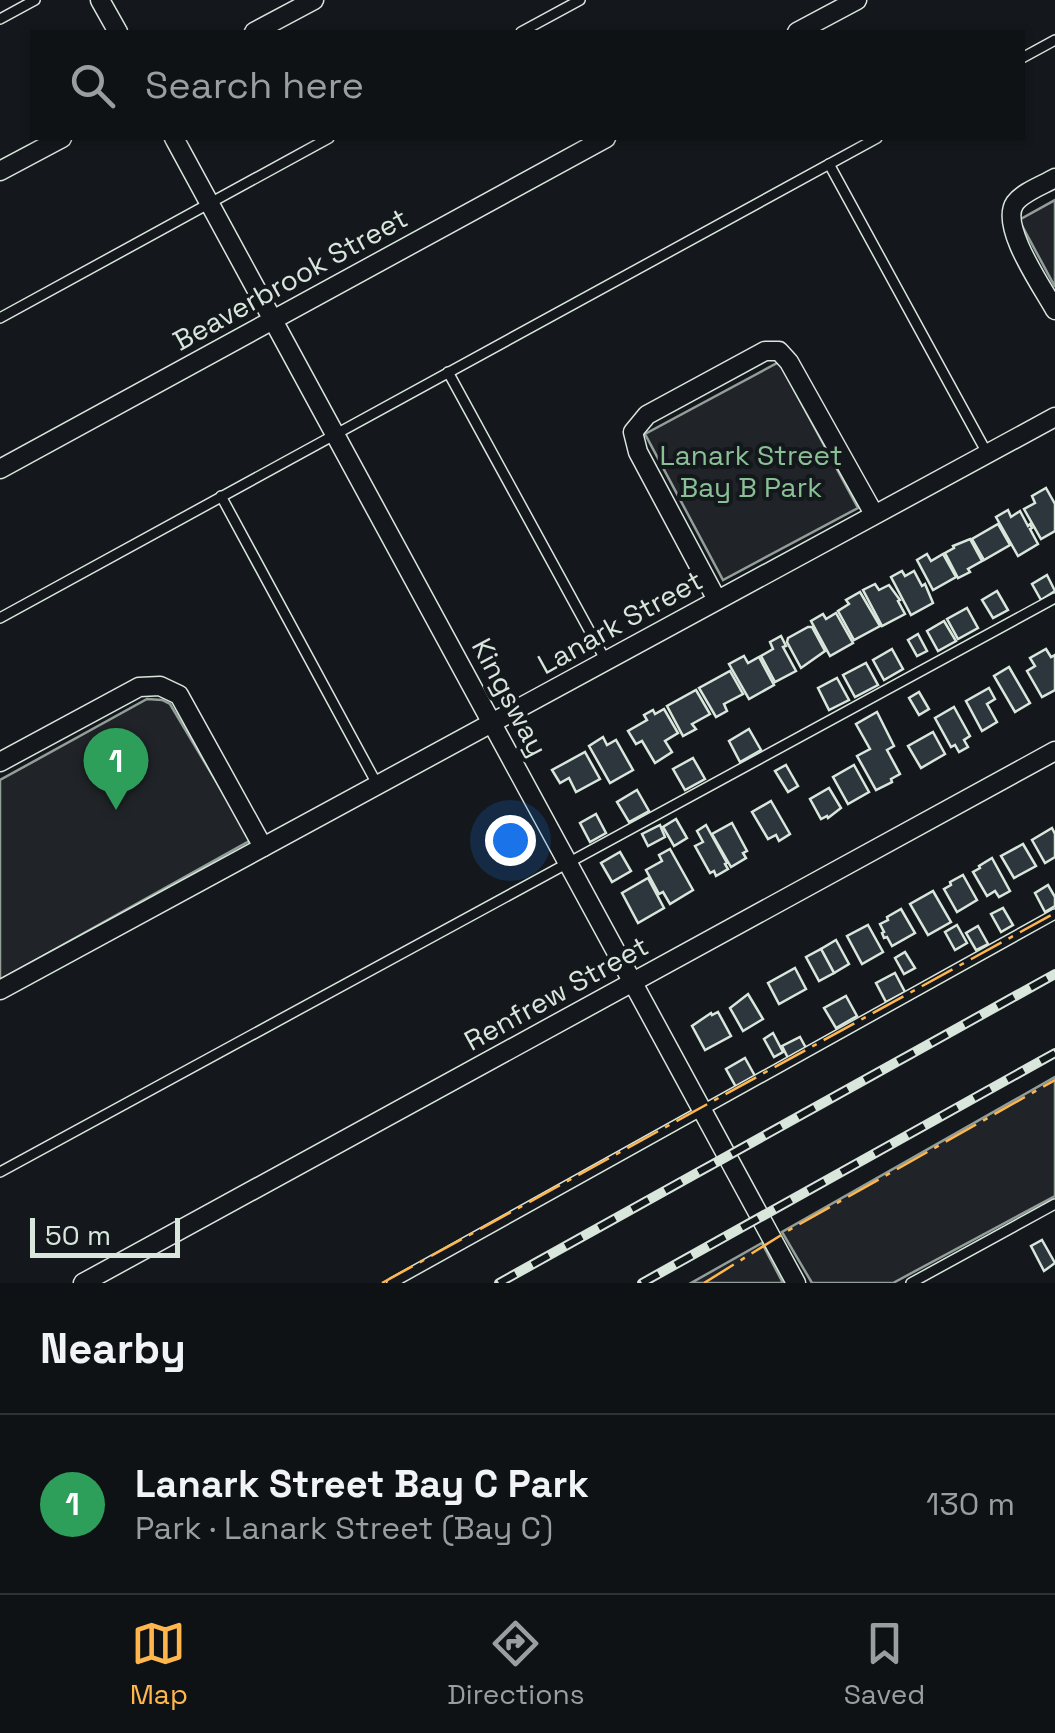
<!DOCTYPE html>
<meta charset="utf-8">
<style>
:root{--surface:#0f1215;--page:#1d2022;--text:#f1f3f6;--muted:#9b9ea0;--line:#2f3234;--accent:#ffb74d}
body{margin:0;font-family:"Space Grotesk",sans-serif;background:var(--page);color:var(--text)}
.scale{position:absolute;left:30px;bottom:25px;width:150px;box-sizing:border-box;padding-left:10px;border:5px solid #d8e6dc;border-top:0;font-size:28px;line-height:35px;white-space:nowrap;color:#d8e6dc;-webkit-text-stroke:8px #14181c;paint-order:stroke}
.you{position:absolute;left:510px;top:840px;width:35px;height:35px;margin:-25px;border:8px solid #fff;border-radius:50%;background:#1a73e8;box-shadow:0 0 0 15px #1a73e833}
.badge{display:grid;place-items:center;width:65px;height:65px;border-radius:50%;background:var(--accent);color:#fff;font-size:32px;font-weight:700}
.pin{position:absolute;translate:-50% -82px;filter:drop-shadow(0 2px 5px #0008)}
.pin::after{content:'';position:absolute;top:52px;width:35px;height:30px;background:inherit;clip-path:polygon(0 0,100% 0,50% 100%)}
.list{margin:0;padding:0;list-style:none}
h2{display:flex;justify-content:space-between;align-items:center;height:130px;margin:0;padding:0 40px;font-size:42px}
h2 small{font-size:32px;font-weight:400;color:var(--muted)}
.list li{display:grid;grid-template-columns:65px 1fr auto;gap:30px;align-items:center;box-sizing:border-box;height:180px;padding:0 40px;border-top:2px solid var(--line)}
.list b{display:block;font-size:38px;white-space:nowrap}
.list p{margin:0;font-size:32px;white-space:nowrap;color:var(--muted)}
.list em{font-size:32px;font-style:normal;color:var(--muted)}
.icon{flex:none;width:55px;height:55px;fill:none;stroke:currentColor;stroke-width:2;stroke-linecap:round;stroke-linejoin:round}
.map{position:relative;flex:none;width:1055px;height:1283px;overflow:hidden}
.search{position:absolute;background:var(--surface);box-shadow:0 2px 8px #0004;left:30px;right:30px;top:30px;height:110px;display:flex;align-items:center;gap:25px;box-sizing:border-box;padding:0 35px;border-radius:0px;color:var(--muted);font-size:38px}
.sheet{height:310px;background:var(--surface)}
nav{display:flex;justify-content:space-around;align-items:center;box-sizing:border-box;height:140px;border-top:2px solid var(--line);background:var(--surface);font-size:28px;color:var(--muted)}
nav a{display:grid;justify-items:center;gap:5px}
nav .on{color:var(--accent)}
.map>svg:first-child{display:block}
</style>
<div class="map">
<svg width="1055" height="1283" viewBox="0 0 1055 1283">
<rect width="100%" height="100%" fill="#14181c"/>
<!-- green -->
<g fill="#202428" stroke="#939e99" stroke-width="2.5">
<polygon points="1055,200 1055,287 1019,220"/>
<polygon points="779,362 858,508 723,580 645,434"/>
<polygon points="147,699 162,700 170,704 251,840 0,980 0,780"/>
<polygon points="1055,1077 1055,1196 893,1283 812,1283 782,1232"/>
<polygon points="762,1243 783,1283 691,1283"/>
</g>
<!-- building -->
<g fill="#2c363c" stroke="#d8e6dc" stroke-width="2.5">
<polygon points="1046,488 1055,504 1055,531 1041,539 1024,509 1035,503 1032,496"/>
<polygon points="1008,510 1011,517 1020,511 1028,526 1030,524 1032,528 1030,529 1038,544 1018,556 996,517"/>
<polygon points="998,524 1010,545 984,560 972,539"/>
<polygon points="970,539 982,561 968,569 970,572 958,578 945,553 954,548 953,546"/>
<polygon points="927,554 931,561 943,554 956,577 933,590 917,560"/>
<polygon points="902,571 905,576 914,571 922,586 925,584 933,603 911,615 891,577"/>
<polygon points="1047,575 1055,591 1041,600 1032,584"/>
<polygon points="875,584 879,590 889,585 900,600 898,601 905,614 882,626 863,590"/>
<polygon points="997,591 1008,610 993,618 982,600"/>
<polygon points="860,592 880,626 854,640 838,611 849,604 846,600"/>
<polygon points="967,608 978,628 958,639 947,619"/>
<polygon points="836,613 853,643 830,656 811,621 823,614 826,619"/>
<polygon points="944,621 956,641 938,651 927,631"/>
<polygon points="808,627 812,627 825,651 801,668 787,642 788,638"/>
<polygon points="918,634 927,651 917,656 908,640"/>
<polygon points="781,636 786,646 783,647 796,671 775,682 761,656 773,649 770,642"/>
<polygon points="892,649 903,669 884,680 873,660"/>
<polygon points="1046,649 1051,657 1055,655 1055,690 1042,697 1027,671 1035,666 1030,658"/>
<polygon points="744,656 748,663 759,657 774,685 749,699 729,664"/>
<polygon points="866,663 878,685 855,697 843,675"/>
<polygon points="1009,667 1030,703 1015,712 994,676"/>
<polygon points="730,671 743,694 724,704 727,711 716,717 699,688"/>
<polygon points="837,678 849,700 829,710 818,688"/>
<polygon points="989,688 995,699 987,704 997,722 982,731 966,701"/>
<polygon points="696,690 710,714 692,724 696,729 683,736 667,706"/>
<polygon points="919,692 929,709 919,715 909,698"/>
<polygon points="954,707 970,736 964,740 968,747 959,752 955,745 951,747 935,718"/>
<polygon points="664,709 678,733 665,741 672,752 655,763 642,741 636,744 628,731 647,720 644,715 653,710 655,714"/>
<polygon points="877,712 894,746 887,750 900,774 891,779 892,782 876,790 857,756 870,749 856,724"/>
<polygon points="749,729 761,750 740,762 729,741"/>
<polygon points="933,732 945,754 921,768 908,746"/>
<polygon points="603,737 607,745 616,740 633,770 610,783 589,746"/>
<polygon points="585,752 600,779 576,792 569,778 560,783 552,770"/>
<polygon points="693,758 705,779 685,790 673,769"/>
<polygon points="786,765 798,786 788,792 775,771"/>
<polygon points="854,765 869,792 848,804 833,777"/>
<polygon points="829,788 841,808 828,818 827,816 821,819 810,799"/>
<polygon points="637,790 649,811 629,822 617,802"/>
<polygon points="771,801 790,834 779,841 776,835 768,839 752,812"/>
<polygon points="596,814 606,833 590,842 580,823"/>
<polygon points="676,819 687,838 674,846 663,827"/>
<polygon points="732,823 747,851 743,853 746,858 731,867 712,834"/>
<polygon points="660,825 665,837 648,846 642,834"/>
<polygon points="706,825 727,863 725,864 728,869 716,876 714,871 710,873 695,846 703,842 697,831"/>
<polygon points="1052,828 1055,834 1055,857 1045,863 1032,840"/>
<polygon points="1023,844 1036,866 1014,878 1001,856"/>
<polygon points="670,849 693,890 670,904 663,892 659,894 646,870 662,861 659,855"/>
<polygon points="620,852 631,871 612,882 601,863"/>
<polygon points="992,858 1010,891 999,897 995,891 987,896 973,872 980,868 979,866"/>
<polygon points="963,875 977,900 957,912 944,889 951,885 950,882"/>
<polygon points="648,878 664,908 638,923 622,893"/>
<polygon points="1048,885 1055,897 1055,906 1045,912 1035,893"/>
<polygon points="933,891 951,922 928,935 910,904"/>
<polygon points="1003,908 1013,925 1001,932 991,914"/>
<polygon points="901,909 915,933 892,946 887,937 884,938 882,933 884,932 880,924 888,920 887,917"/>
<polygon points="868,925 883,952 862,964 847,936"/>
<polygon points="957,925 967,943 955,950 945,932"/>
<polygon points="978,926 988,944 976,950 966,933"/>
<polygon points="836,940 849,964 834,973 821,949"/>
<polygon points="821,949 834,973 819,981 806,957"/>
<polygon points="905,952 915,968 904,974 895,958"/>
<polygon points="795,968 806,989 779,1004 768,983"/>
<polygon points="895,973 905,992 886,1002 876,983"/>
<polygon points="748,994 763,1019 743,1031 730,1008"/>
<polygon points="846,996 857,1016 836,1028 824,1008"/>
<polygon points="718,1012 731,1036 705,1050 692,1026 711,1013 712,1015"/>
<polygon points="773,1033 783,1052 774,1057 764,1039"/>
<polygon points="800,1037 806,1048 788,1058 782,1046"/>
<polygon points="745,1058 755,1076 736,1087 726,1069"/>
<polygon points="1042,1240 1055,1263 1044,1271 1031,1246"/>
</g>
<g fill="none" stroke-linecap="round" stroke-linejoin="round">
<defs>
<g id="service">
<polyline points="0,19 35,0"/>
<polyline points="521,32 580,0"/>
<polyline points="1022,58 1055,40"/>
<polyline points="829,164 987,453"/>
<polyline points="0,318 329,138"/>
<polyline points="448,372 606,661"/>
<polyline points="221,496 377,784"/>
<polyline points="0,618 877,138"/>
<polyline points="0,1172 1055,598"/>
<polyline points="392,1283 1055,914"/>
<polyline points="911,1283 1055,1204"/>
</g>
<g id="minor">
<polyline points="100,0 118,32"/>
<polyline points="254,32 314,0"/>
<polyline points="797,32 857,0"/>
<polyline points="174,138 796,1283"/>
<polyline points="0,171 62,138"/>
<path d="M1055,178C1043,185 1023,192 1015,203C999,226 1043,288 1055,310"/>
<polyline points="0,469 606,138"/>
<polyline points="717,600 638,452 633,432 647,415 765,351 779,351 789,362 874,514"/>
<polyline points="0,762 139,687 160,686 179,695 263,847"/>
<polyline points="0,990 1055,417"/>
<polyline points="83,1283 1055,751"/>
</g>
</defs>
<!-- service casing -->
<use href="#service" stroke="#d8e6dc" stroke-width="12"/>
<!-- minor casing -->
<use href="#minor" stroke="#d8e6dc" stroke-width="21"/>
<!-- service -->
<use href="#service" stroke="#14181c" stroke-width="9"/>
<!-- minor -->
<use href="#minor" stroke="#14181c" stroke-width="18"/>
<defs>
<g id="rail">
<polyline points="499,1283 1055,974"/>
<polyline points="642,1283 1055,1053"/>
</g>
</defs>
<!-- rail casing -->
<use href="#rail" stroke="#d8e6dc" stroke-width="10"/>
<!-- rail -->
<use href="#rail" stroke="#14181c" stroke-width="6" stroke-dasharray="19" stroke-linecap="butt"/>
<!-- power -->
<g stroke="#ffb74d" stroke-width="2.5" stroke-dasharray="35 8 5 8" stroke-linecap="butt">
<polyline points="382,1283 1055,913"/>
<polyline points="704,1283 791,1229 1055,1080"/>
</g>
</g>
<g text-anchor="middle" stroke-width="8" stroke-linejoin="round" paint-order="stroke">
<!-- street labels -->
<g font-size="28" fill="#d8e6dc" stroke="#14181c">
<text transform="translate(290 279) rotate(-29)" y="10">Beaverbrook Street</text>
<text transform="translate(620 622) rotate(-29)" y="10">Lanark Street</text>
<text transform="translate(510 697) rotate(62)" y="10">Kingsway</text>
<text transform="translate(556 993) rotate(-29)" y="10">Renfrew Street</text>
</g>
<!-- park labels -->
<g font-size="28" fill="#8ac095" stroke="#14181c">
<text x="751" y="465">Lanark Street<tspan x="751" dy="32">Bay B Park</tspan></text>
</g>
</g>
</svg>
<div class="scale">50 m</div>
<div class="you"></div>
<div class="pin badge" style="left:116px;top:810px;background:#2e9e5b">1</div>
<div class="search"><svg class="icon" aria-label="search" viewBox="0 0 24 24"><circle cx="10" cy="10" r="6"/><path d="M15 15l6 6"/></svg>Search here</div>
</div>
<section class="sheet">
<h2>Nearby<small></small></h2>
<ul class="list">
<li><span class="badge" style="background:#2e9e5b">1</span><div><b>Lanark Street Bay C Park</b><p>Park · Lanark Street (Bay C)</p></div><em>130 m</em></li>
</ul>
</section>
<nav>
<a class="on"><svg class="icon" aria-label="map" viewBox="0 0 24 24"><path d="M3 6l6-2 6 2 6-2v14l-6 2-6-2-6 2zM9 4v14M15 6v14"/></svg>Map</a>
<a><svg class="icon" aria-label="directions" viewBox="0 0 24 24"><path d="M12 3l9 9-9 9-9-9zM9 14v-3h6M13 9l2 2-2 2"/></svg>Directions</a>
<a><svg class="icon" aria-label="saved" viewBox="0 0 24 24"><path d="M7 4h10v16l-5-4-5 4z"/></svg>Saved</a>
</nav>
